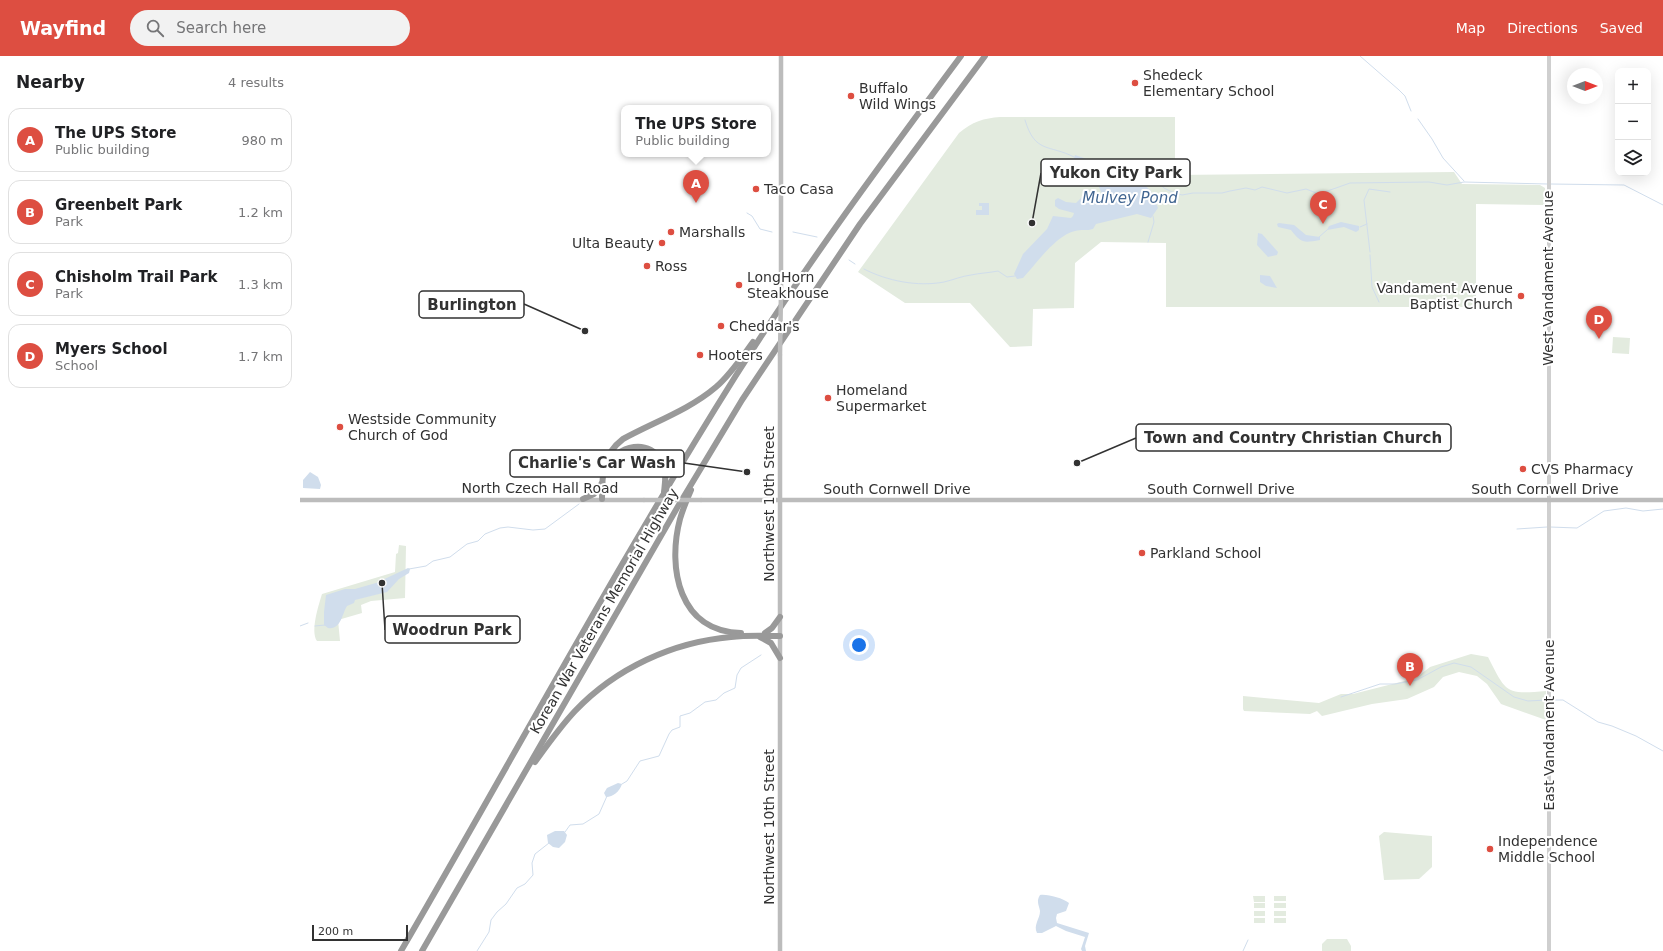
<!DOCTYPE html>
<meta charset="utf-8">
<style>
:root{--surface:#fff;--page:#f2f2f2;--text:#202124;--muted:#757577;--line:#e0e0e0;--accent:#dd4e41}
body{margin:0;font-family:"DejaVu Sans",sans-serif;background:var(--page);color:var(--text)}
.controls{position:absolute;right:12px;top:12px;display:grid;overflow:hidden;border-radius:8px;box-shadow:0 4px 16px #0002}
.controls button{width:36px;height:36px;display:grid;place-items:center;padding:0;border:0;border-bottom:1px solid var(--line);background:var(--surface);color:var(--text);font:20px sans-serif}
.compass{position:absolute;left:1267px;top:12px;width:36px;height:36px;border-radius:50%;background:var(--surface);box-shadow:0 4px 16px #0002;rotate:90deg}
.scale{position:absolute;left:12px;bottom:10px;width:96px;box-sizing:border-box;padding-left:4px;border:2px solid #323232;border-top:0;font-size:11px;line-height:14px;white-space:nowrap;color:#323232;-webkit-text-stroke:3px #fff;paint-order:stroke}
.you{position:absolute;left:559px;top:589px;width:14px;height:14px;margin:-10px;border:3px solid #fff;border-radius:50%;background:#1a73e8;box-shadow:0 0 0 6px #1a73e833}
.badge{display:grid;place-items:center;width:26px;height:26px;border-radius:50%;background:var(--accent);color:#fff;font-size:13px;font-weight:700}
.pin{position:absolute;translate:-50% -33px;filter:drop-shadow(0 1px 2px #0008)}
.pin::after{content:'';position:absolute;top:21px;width:14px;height:12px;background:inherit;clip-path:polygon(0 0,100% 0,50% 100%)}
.popup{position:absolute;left:321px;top:49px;width:150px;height:52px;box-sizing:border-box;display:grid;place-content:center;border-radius:8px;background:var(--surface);filter:drop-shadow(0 1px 3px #0005);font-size:13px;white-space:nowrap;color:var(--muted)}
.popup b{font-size:15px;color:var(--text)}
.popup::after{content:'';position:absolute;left:50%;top:100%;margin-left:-8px;border:8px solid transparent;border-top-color:var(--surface)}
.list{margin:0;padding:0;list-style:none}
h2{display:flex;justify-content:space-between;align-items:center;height:52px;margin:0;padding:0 16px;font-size:17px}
h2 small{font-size:13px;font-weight:400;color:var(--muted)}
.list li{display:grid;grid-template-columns:26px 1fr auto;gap:12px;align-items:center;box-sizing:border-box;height:64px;margin:0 8px 8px;padding:0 8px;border:1px solid var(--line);border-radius:12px}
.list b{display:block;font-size:15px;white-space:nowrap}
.list p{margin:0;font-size:13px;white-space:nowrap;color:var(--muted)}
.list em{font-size:13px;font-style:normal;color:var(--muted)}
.icon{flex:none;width:22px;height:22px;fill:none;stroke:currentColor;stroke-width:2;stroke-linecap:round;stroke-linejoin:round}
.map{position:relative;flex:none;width:1363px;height:895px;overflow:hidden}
header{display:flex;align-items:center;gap:24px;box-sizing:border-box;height:56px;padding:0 20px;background:var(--accent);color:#fff}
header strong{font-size:19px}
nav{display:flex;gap:22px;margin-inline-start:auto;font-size:14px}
.search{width:280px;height:36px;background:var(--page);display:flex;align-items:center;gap:10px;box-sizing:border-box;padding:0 14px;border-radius:22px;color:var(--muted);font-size:15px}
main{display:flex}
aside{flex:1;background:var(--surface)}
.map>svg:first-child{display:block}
</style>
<header>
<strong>Wayfind</strong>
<div class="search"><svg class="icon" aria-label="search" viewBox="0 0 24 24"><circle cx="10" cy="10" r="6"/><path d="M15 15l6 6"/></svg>Search here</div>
<nav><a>Map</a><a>Directions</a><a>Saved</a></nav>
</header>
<main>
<aside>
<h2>Nearby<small>4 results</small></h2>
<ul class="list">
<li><span class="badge">A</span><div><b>The UPS Store</b><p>Public building</p></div><em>980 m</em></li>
<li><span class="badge">B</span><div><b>Greenbelt Park</b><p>Park</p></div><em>1.2 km</em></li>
<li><span class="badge">C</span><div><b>Chisholm Trail Park</b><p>Park</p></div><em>1.3 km</em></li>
<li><span class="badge">D</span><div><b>Myers School</b><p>School</p></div><em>1.7 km</em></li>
</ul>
</aside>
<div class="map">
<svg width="1363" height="895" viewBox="0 0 1363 895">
<rect width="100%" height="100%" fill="#fff"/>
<!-- green -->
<g fill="#e3ebdf">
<path d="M700,61H875V119L1154,116L1162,128L1240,129L1245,132L1246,149L1176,148V251H866V187L801,186L775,207L774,252L733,253L732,290L710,291L670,247H605L558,216L659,77C672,66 684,62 700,61Z"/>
<polygon points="1313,281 1330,282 1329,298 1312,297"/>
<path d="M99,489L106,490L105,542L71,545L61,549L62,557L38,564L40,585H17C10,575 19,548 22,538L95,516L96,498L98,497Z"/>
<path d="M1171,598L1188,601C1206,636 1205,639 1246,635V664L1201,648L1187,628L1177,620L1159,616L1143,621L1134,631L1107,643L1072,648L1022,660L1017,655L1010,658L944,655L943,653V640L1019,647L1041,638H1053L1116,622L1130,611Z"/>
<polygon points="1084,776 1132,780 1132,811 1119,823 1084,824 1079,780"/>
<polygon points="953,840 965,840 965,846 954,846"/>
<rect x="974" y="840" width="12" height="5"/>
<rect x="954" y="847" width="11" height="5"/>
<rect x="974" y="847" width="12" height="5"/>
<rect x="954" y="855" width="11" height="5"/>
<rect x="974" y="855" width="12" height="5"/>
<rect x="954" y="862" width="11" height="5"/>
<rect x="974" y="862" width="12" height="5"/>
<polygon points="1027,883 1047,883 1051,890 1051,895 1022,895 1022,888"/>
</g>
<!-- water -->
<g fill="#d0ddec">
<path d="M775,99L790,104L806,127L819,128L827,119H834L851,135L858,152L851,162L837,158L796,168L793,173C787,175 781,173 775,175C756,179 736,208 723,222L717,223L714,218L723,198L747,173L753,160L771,162L773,160L774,157L759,153L755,150V144L758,142L766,146L776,147L784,139L799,145L802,140C799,120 780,120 774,109C772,106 774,103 775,99Z"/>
<polygon points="679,147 689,147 689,159 676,159 676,154 682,154 682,150 679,150"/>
<polygon points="1041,166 1059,170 1059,174 1056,176 1044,171 1027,174 1029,170"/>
<path d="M979,167L994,169L1006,179L1020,181V184C1003,187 1001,187 991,174L978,171L977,168Z"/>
<polygon points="958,177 962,178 978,196 977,199 968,201 957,189"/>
<polygon points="960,219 970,220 977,232 966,230 960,226"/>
<polygon points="10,416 18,421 21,429 20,433 3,432 3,424"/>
<path d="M108,512L110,513L109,517L99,523L87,536L55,544L54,547L47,550C42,558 41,574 28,572L24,569V556L26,539L45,533H55L76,527Z"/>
<path d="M318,727L322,728C320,735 313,741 306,741L304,737L307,732Z"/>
<polygon points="255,775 264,775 267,779 265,786 259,792 253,791 248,787 247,779"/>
<path d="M740,839C748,838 762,842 769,847L766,855L757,858L756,862L757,867L789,877L785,890L786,895H782L781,893L785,881L766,875L756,870L742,877H737C733,869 740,863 740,855C739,849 736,845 740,839Z"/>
</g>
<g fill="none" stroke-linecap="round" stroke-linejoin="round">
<!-- stream -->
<g stroke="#d0ddec" stroke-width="1">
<polyline points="1060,0 1099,34 1105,40 1111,55"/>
<polyline points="1118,63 1132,83 1143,102 1164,125"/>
<path d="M725,64C735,98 749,88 774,101"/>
<polyline points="835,122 840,117 847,116 864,132 872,136 882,139 893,137 922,137 930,135 946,132 955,134 962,131 987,137 1006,133 1019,138 1050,127 1129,126 1147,129 1164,126 1247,128"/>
<polyline points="1250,128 1324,129 1363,149"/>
<polyline points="447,157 452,160 460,173 472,176"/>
<polyline points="1060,171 1067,168"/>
<polyline points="493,176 517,181"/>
<polyline points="1019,181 1027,174"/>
<polyline points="848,186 854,166 853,160"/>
<polyline points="1070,196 1064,144 1069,133 1090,136"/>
<polyline points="1070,199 1072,231 1079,246"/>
<polyline points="549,204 555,208"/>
<path d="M564,213C587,225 618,231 644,226C653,224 662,220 671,219C680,217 688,217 698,215L707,221L715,220"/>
<polyline points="1250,471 1277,472 1304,455 1326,452 1343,455 1363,453"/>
<polyline points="1217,473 1247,471"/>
<polyline points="109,513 126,510 133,505 150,501 167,488 178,485 185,478 200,472 208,471 233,474 245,473 279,448"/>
<polyline points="0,570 8,567"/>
<polyline points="15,570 25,569"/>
<polyline points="1041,641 1080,628 1095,628 1117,624 1141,611 1154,607 1171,611 1214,641 1228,645 1247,644"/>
<polyline points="1250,644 1263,644 1298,666 1312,670 1336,680 1363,695"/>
<polyline points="322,728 327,725 340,705 359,700 369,678 372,674 380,671 380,660 390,657 405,646 416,644 424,637 435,632 437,619 441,612 461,599"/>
<polyline points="265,776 270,769 283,768 299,758 307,740"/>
<polyline points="177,895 189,876 191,864 197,856 206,848 217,832 225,828 233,819 232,807 235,798 249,787"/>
<polyline points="943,895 948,884"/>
</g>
<!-- tertiary -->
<polyline stroke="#cfcfcf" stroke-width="4" points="1249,0 1249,895"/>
<!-- secondary -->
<g stroke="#bcbcbc" stroke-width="4.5">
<polyline points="481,236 481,0"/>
<polyline points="0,444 344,444"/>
<polyline points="401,444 1363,444"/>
<polyline points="480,895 480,299"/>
</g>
<!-- motorway -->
<g stroke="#999" stroke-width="6">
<path d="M307,413C315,388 352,381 363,408C367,417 365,427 364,436"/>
<path d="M391,434C387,443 383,453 380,463C367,512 379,576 441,577"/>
<polyline points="283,443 294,438 302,427"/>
<path d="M302,443C302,419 302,399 323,383C354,366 389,354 416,331C431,318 442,301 453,286"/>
<polyline points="465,577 472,572 480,561"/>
<polyline points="460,581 471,587 480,602"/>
<path d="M235,706C248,688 260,671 275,655C316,612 373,586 431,581C448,579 464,580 480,580"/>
<path d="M101,895C212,704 317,509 435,321C505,210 583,105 661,0"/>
<polyline points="122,895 377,452 442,344 560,168 685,0"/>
</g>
<!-- secondary-bridge -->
<g stroke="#bcbcbc" stroke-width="4.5">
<polyline points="480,299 481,236"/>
<polyline points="344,444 401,444"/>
</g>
</g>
<!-- markers -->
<g fill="#dd4e41" stroke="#fff" stroke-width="1.5">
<circle cx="835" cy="27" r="4"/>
<circle cx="551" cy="40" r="4"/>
<circle cx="456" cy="133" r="4"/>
<circle cx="371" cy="176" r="4"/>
<circle cx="362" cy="187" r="4"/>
<circle cx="347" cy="210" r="4"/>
<circle cx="439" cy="229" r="4"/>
<circle cx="1221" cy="240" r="4"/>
<circle cx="421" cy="270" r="4"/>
<circle cx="400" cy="299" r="4"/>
<circle cx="528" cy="342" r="4"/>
<circle cx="40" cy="371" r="4"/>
<circle cx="1223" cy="413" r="4"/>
<circle cx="842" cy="497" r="4"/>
<circle cx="1190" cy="793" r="4"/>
</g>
<g text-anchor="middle" stroke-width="4" stroke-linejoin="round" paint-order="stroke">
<!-- poi labels -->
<g font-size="14" fill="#323232" stroke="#fff" text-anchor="start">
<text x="843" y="24">Shedeck<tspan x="843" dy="16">Elementary School</tspan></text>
<text x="559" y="37">Buffalo<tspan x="559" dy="16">Wild Wings</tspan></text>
<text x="464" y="138">Taco Casa</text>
<text x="379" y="181">Marshalls</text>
<text x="354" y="192" text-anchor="end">Ulta Beauty</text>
<text x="355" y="215">Ross</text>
<text x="447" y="226">LongHorn<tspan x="447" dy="16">Steakhouse</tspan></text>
<text x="1213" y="237" text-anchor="end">Vandament Avenue<tspan x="1213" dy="16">Baptist Church</tspan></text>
<text x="429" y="275">Cheddar's</text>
<text x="408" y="304">Hooters</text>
<text x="536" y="339">Homeland<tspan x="536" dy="16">Supermarket</tspan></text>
<text x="48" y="368">Westside Community<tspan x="48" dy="16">Church of God</tspan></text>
<text x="1231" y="418">CVS Pharmacy</text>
<text x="850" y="502">Parkland School</text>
<text x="1198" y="790">Independence<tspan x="1198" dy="16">Middle School</tspan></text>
</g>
<!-- street labels -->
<g font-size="14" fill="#323232" stroke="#fff">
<text transform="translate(1248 222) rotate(-90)" y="5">West Vandament Avenue</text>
<text x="240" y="437">North Czech Hall Road</text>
<text x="597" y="438">South Cornwell Drive</text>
<text x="921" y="438">South Cornwell Drive</text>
<text x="1245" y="438">South Cornwell Drive</text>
<text transform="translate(469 448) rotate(-90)" y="5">Northwest 10th Street</text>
<text transform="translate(304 555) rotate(-60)" y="5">Korean War Veterans Memorial Highway</text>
<text transform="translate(1249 669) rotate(-90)" y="5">East Vandament Avenue</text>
<text transform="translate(469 771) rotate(-90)" y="5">Northwest 10th Street</text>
</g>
<!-- water labels -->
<g font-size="15" font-style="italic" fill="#436792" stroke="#fff">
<text x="830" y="147">Mulvey Pond</text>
</g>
</g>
<!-- callouts -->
<path fill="none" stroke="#323232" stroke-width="1.5" d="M732 167L741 117M285 275L224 248M777 407L836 382M447 416L384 407M82 527L85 574"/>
<g fill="#323232" stroke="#fff" stroke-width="1.5">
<circle cx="732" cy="167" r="4"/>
<circle cx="285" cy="275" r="4"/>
<circle cx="777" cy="407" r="4"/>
<circle cx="447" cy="416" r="4"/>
<circle cx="82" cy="527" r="4"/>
</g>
<g fill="#fff" stroke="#323232" stroke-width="1.5">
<rect x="741" y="103" width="149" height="27" rx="4"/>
<rect x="119" y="235" width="105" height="27" rx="4"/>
<rect x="836" y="368" width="315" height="27" rx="4"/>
<rect x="210" y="394" width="174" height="27" rx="4"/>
<rect x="85" y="560" width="135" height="27" rx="4"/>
</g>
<g font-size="15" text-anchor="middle" font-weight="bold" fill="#323232">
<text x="816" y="122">Yukon City Park</text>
<text x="172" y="254">Burlington</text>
<text x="993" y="387">Town and Country Christian Church</text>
<text x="297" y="412">Charlie's Car Wash</text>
<text x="152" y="579">Woodrun Park</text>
</g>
</svg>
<div class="controls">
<button>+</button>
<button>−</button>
<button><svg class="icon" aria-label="layers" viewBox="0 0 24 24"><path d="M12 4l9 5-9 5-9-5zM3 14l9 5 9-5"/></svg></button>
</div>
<svg class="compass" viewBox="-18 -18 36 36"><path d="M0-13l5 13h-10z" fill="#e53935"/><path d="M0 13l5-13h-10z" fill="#757577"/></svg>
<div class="scale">200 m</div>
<div class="you"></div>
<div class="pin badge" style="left:396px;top:147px">A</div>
<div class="popup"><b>The UPS Store</b>Public building</div>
<div class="pin badge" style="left:1110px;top:630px">B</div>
<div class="pin badge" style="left:1023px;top:168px">C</div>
<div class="pin badge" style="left:1299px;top:283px">D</div>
</div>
</main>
